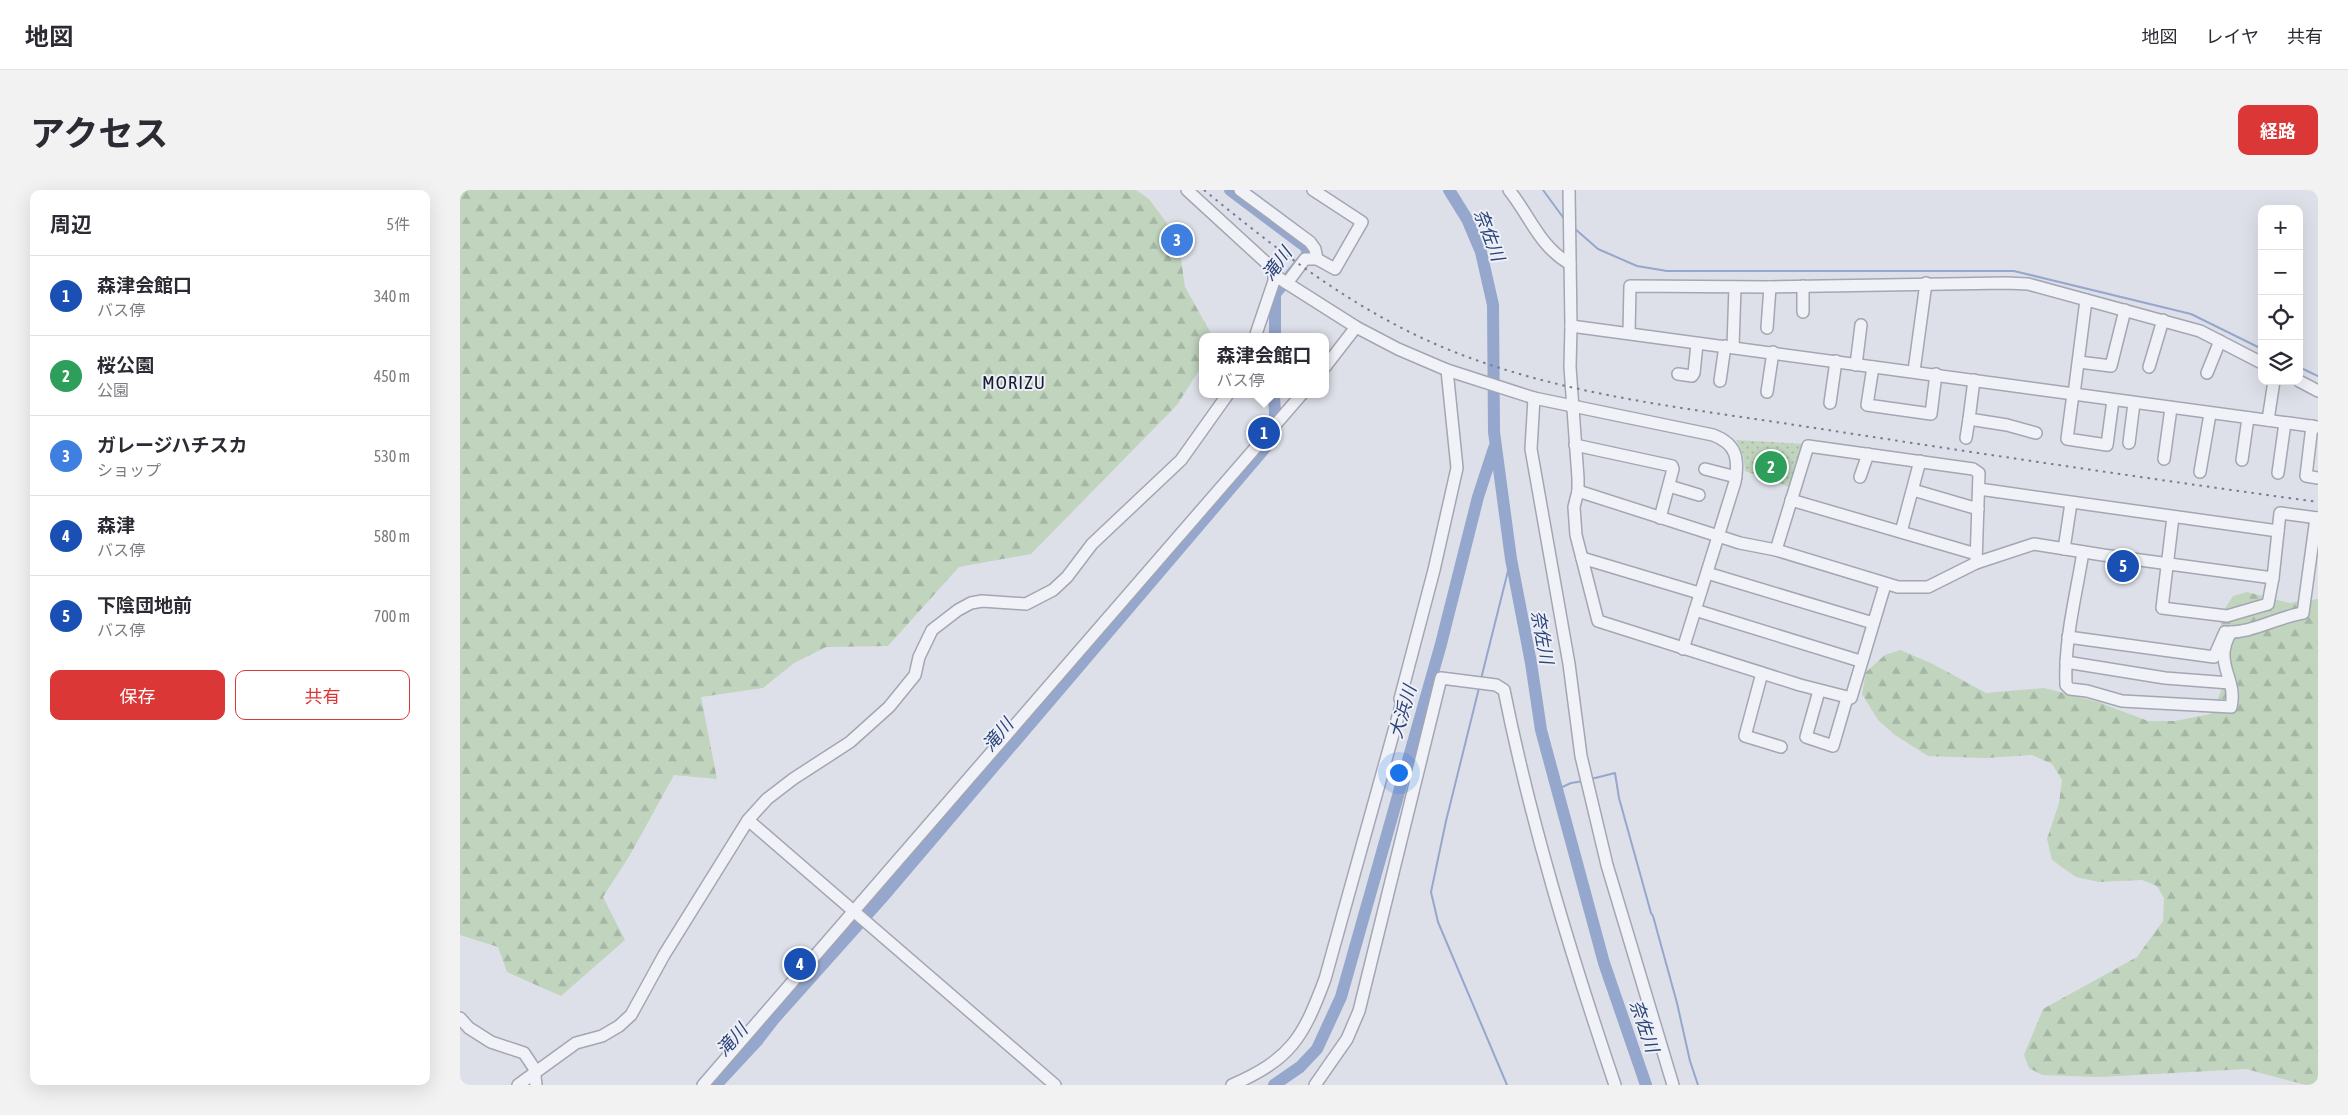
<!DOCTYPE html>
<html lang="ja">
<meta charset="utf-8">
<style>
:root{--surface:#fff;--page:#f2f2f3;--text:#2b2b33;--muted:#7c7c81;--line:#e1e1e2;--accent:#db3736}
body{margin:0;font-family:"Asap Condensed","Noto Sans JP",sans-serif;background:var(--page);color:var(--text)}
.controls{position:absolute;right:15px;top:15px;display:grid;overflow:hidden;border-radius:10px;box-shadow:0 5px 20px #0002}
.controls button{width:45px;height:45px;display:grid;place-items:center;padding:0;border:0;border-bottom:1px solid var(--line);background:var(--surface);color:var(--text);font:25px sans-serif}
.you{position:absolute;left:938px;top:582px;width:18px;height:18px;margin:-12px;border:4px solid #fff;border-radius:50%;background:#1a73e8;box-shadow:0 0 0 8px #1a73e833}
.badge{display:grid;place-items:center;width:32px;height:32px;border-radius:50%;background:var(--accent);color:#fff;font-size:16px;font-weight:700}
.pin{position:absolute;translate:-50% -50%;border:2px solid #fff;box-shadow:0 1px 5px #0006}
.popup{position:absolute;left:739px;top:143px;width:130px;height:65px;box-sizing:border-box;display:grid;place-content:center;border-radius:10px;background:var(--surface);filter:drop-shadow(0 1px 4px #0005);font-size:16px;white-space:nowrap;color:var(--muted)}
.popup b{font-size:19px;color:var(--text)}
.popup::after{content:'';position:absolute;left:50%;top:100%;margin-left:-10px;border:10px solid transparent;border-top-color:var(--surface)}
.list{margin:0;padding:0;list-style:none}
h2{display:flex;justify-content:space-between;align-items:center;height:65px;margin:0;padding:0 20px;font-size:21px}
h2 small{font-size:16px;font-weight:400;color:var(--muted)}
.list li{display:grid;grid-template-columns:32px 1fr auto;gap:15px;align-items:center;box-sizing:border-box;height:80px;padding:0 20px;border-top:1px solid var(--line)}
.list b{display:block;font-size:19px;white-space:nowrap}
.list p{margin:0;font-size:16px;white-space:nowrap;color:var(--muted)}
.list em{font-size:16px;font-style:normal;color:var(--muted)}
.actions{display:flex;gap:10px;padding:15px 20px}
.actions a{flex:1;padding:11px 0;border:1px solid var(--accent);border-radius:10px;text-align:center;font-size:18px;color:var(--accent)}
.actions .main{background:var(--accent);color:#fff}
.icon{flex:none;width:28px;height:28px;fill:none;stroke:currentColor;stroke-width:2;stroke-linecap:round;stroke-linejoin:round}
.map{position:relative;flex:none;width:1858px;height:895px;overflow:hidden;border-radius:10px}
header{display:flex;align-items:center;gap:30px;box-sizing:border-box;height:70px;padding:0 25px;background:var(--surface);border-bottom:1px solid var(--line)}
header strong{font-size:24px}
nav{display:flex;gap:28px;margin-inline-start:auto;font-size:18px}
.intro{display:flex;align-items:center;justify-content:space-between;box-sizing:border-box;height:120px;padding:0 30px}
h1{margin:0;font-size:35px}
.button{padding:12px 22px;border-radius:10px;background:var(--accent);color:#fff;font-size:18px;font-weight:700}
main{display:flex;gap:30px;padding:0 30px}
aside{flex:1;background:var(--surface);border-radius:10px;box-shadow:0 5px 20px #0002}
.map>svg:first-child{display:block}
</style>
<header>
<strong>地図</strong>
<nav><a>地図</a><a>レイヤ</a><a>共有</a></nav>
</header>
<div class="intro"><h1>アクセス</h1><a class="button">経路</a></div>
<main>
<aside>
<h2>周辺<small>5件</small></h2>
<ul class="list">
<li><span class="badge" style="background:#1a4fb4">1</span><div><b>森津会館口</b><p>バス停</p></div><em>340 m</em></li>
<li><span class="badge" style="background:#2e9e5b">2</span><div><b>桜公園</b><p>公園</p></div><em>450 m</em></li>
<li><span class="badge" style="background:#3f7fe0">3</span><div><b>ガレージハチスカ</b><p>ショップ</p></div><em>530 m</em></li>
<li><span class="badge" style="background:#1a4fb4">4</span><div><b>森津</b><p>バス停</p></div><em>580 m</em></li>
<li><span class="badge" style="background:#1a4fb4">5</span><div><b>下陰団地前</b><p>バス停</p></div><em>700 m</em></li>
</ul>
<div class="actions"><a class="main">保存</a><a>共有</a></div>
</aside>
<div class="map">
<svg width="1858" height="895" viewBox="0 0 1858 895">
<defs>
<pattern id="forest-firs" width="22" height="20" patternUnits="userSpaceOnUse" patternTransform="scale(1.25)"><rect width="22" height="20" fill="#c0d4be"/><path d="M5 1l3.5 6h-7zM16 11l3.5 6h-7z" fill="#a5b6a4"/></pattern>
<pattern id="park-dots" width="8" height="8" patternUnits="userSpaceOnUse" patternTransform="scale(1.25)"><rect width="8" height="8" fill="#c0d4be"/><path d="M2 2h.1M6 6h.1" fill="none" stroke="#a5b6a4" stroke-width="1.8" stroke-linecap="round"/></pattern>
</defs>
<rect width="100%" height="100%" fill="#dee0e9"/>
<!-- forest -->
<g fill="url(#forest-firs)">
<polygon points="0,0 676,0 689,9 718,48 725,97 753,147 743,147 743,174 717,215 571,364 499,377 428,456 366,457 334,473 303,498 241,507 257,589 214,585 170,665 143,707 165,750 101,806 47,782 38,757 0,745"/>
<path d="M1787,402L1829,413L1858,409V895H1846L1786,879L1641,887L1582,885L1569,878L1564,865L1583,819L1677,767L1703,731L1704,708L1697,696L1682,690L1639,692L1616,687L1592,670L1587,649L1599,613L1602,590L1592,574L1572,565L1525,568L1468,566L1435,545L1418,530L1402,504L1406,482L1425,465L1440,460L1473,474L1526,503L1584,498L1638,512L1688,531H1715L1750,524C1773,484 1766,469 1760,426L1773,406Z"/>
</g>
<!-- park -->
<polygon fill="url(#park-dots)" points="1276,250 1344,254 1332,298 1285,281 1283,264"/>
<g fill="none" stroke-linecap="round" stroke-linejoin="round">
<!-- stream -->
<g stroke="#95a7cd" stroke-width="2">
<polyline points="1083,0 1105,30"/>
<polyline points="1114,38 1138,59 1177,76 1207,81 1554,81 1731,124 1802,159"/>
<polyline points="1839,177 1858,186"/>
<polyline points="1021,489 1051,369"/>
<polyline points="1019,498 986,631 971,702 978,732 1047,895"/>
<polyline points="1131,589 1155,583 1159,608 1191,723 1193,726 1217,813 1230,871 1238,895"/>
<polyline points="1098,599 1111,593 1124,591"/>
</g>
<!-- river -->
<g stroke="#95a7cd" stroke-width="12">
<polyline points="770,0 846,57 848,64 815,104 815,147"/>
<polyline points="989,0 1007,29 1021,62 1033,115 1034,242 1051,369 1071,473 1081,540 1144,773 1186,895"/>
<polyline points="256,895 297,851 313,830 421,709 816,245 814,204"/>
<polyline points="814,895 840,877 857,859 881,807 981,454 1018,307 1034,258"/>
</g>
<defs>
<g id="minor">
<polyline points="727,0 812,78 814,85 814,91 795,147"/>
<polyline points="780,0 850,52 855,59 857,69"/>
<path d="M1049,0C1070,26 1079,56 1110,74"/>
<polyline points="1109,0 1111,136 1110,177 1118,288 1118,301 1114,317 1116,345 1138,431 1340,495 1391,508 1425,395"/>
<path d="M814,85L896,137L938,159L987,180L1074,208L1253,245C1277,254 1279,269 1275,292L1223,459"/>
<polyline points="827,93 845,69 857,69 875,79 902,32 853,0"/>
<polyline points="1343,122 1343,96"/>
<polyline points="1111,136 1858,237"/>
<polyline points="1307,138 1310,97"/>
<polyline points="1169,143 1170,96 1310,97 1546,93 1568,94 1740,141 1802,173"/>
<polyline points="1273,157 1275,97"/>
<polyline points="1619,172 1651,176 1665,120"/>
<polyline points="1396,175 1401,135"/>
<polyline points="865,177 896,137"/>
<polyline points="1413,177 1407,215 1471,224 1476,184"/>
<polyline points="1689,177 1703,130"/>
<polyline points="1454,181 1466,93"/>
<polyline points="1747,183 1760,151"/>
<polyline points="1218,184 1232,186 1234,183 1237,154"/>
<polyline points="1514,190 1509,229 1547,235 1576,243"/>
<polyline points="1260,191 1265,156"/>
<polyline points="1839,191 1858,201"/>
<polyline points="1307,202 1313,162"/>
<polyline points="1613,204 1607,249 1647,255 1653,210"/>
<polyline points="1614,204 1626,110"/>
<polyline points="1074,208 1071,259 1109,474 1121,566 1147,675 1213,895"/>
<polyline points="1370,213 1376,171"/>
<polyline points="1808,230 1814,191"/>
<polyline points="1852,236 1846,286 1858,288"/>
<polyline points="1506,248 1509,229"/>
<polyline points="1669,253 1674,213"/>
<polyline points="1115,255 1212,276 1213,279 1200,328"/>
<polyline points="1704,269 1711,218"/>
<polyline points="1782,270 1788,228"/>
<polyline points="1245,279 1276,287"/>
<polyline points="1740,282 1750,224"/>
<polyline points="1818,283 1825,233"/>
<polyline points="1400,287 1408,264"/>
<polyline points="1209,296 1239,305"/>
<polyline points="1519,299 1818,341"/>
<polyline points="1453,300 1518,319"/>
<polyline points="1118,301 1280,353 1316,360 1438,397 1468,397 1516,373 1574,354 1643,365 1813,388 1820,323 1858,328"/>
<polyline points="1331,310 1516,364"/>
<polyline points="1713,327 1702,418 1767,426 1808,414 1813,388"/>
<polyline points="1441,342 1460,271"/>
<polyline points="1604,359 1611,313"/>
<polyline points="1316,360 1348,256 1513,279 1519,283 1516,373"/>
<path d="M1623,362C1616,406 1604,450 1606,495L1610,499L1627,501L1662,511L1771,517C1778,488 1752,474 1771,442"/>
<polyline points="1122,368 1239,403"/>
<polyline points="1247,383 1413,433"/>
<polyline points="1235,420 1400,471"/>
<path d="M1608,447L1754,467L1765,442C1791,444 1817,427 1843,423L1856,328"/>
<polyline points="1606,472 1705,488 1770,493"/>
<polyline points="1302,483 1285,546 1321,557"/>
<polyline points="1359,501 1346,547 1373,556 1387,508"/>
<polyline points="288,630 595,895"/>
<polyline points="0,828 9,838 31,852 64,863 74,878 76,895"/>
<polyline points="58,895 116,853 142,846 159,836 171,825 204,765 288,630 307,609 333,589 390,552 429,517 455,485 459,467 472,440 498,420 511,413 522,411 566,414 593,400 607,387 632,354 721,270 768,204"/>
<polyline points="243,895 842,204"/>
<path d="M772,895C831,869 843,848 865,789L942,512L940,509L974,380L997,278L987,180"/>
<path d="M855,895L887,849L899,821L981,488L1036,495L1044,500C1071,634 1111,765 1155,895"/>
</g>
</defs>
<!-- minor casing -->
<use href="#minor" stroke="#a3a6b3" stroke-width="14"/>
<!-- minor -->
<use href="#minor" stroke="#f1f2f7" stroke-width="11"/>
<!-- rail -->
<path stroke="#767c94" stroke-width="2" stroke-dasharray="2.5 5" stroke-linecap="butt" d="M744,0C822,64 902,126 997,163C1111,207 1234,219 1355,238C1522,264 1690,289 1858,312"/>
</g>
<g text-anchor="middle" stroke-width="4" stroke-linejoin="round" paint-order="stroke">
<!-- water labels -->
<g font-size="18" font-style="italic" fill="#2c4279" stroke="#edf0f6">
<text transform="translate(1029 45) rotate(69)" y="6">奈佐川</text>
<text transform="translate(817 74) rotate(-53)" y="6">滝川</text>
<text transform="translate(1082 447) rotate(80)" y="6">奈佐川</text>
<text transform="translate(943 522) rotate(-74)" y="6">大浜川</text>
<text transform="translate(538 545) rotate(-50)" y="6">滝川</text>
<text transform="translate(1184 836) rotate(71)" y="6">奈佐川</text>
<text transform="translate(272 850) rotate(-48)" y="6">滝川</text>
</g>
<!-- quarter labels -->
<g font-size="19" letter-spacing="1" fill="#181d32" stroke="#edf0f6">
<text x="554" y="199">MORIZU</text>
</g>
</g>
</svg>
<div class="controls">
<button>+</button>
<button>−</button>
<button><svg class="icon" aria-label="locate" viewBox="0 0 24 24"><circle cx="12" cy="12" r="6"/><path d="M12 2v4M12 18v4M2 12h4M18 12h4"/></svg></button>
<button><svg class="icon" aria-label="layers" viewBox="0 0 24 24"><path d="M12 4l9 5-9 5-9-5zM3 14l9 5 9-5"/></svg></button>
</div>
<div class="you"></div>
<div class="pin badge" style="left:804px;top:243px;background:#1a4fb4">1</div>
<div class="popup"><b>森津会館口</b>バス停</div>
<div class="pin badge" style="left:1311px;top:277px;background:#2e9e5b">2</div>
<div class="pin badge" style="left:717px;top:50px;background:#3f7fe0">3</div>
<div class="pin badge" style="left:340px;top:774px;background:#1a4fb4">4</div>
<div class="pin badge" style="left:1663px;top:376px;background:#1a4fb4">5</div>
</div>
</main>
